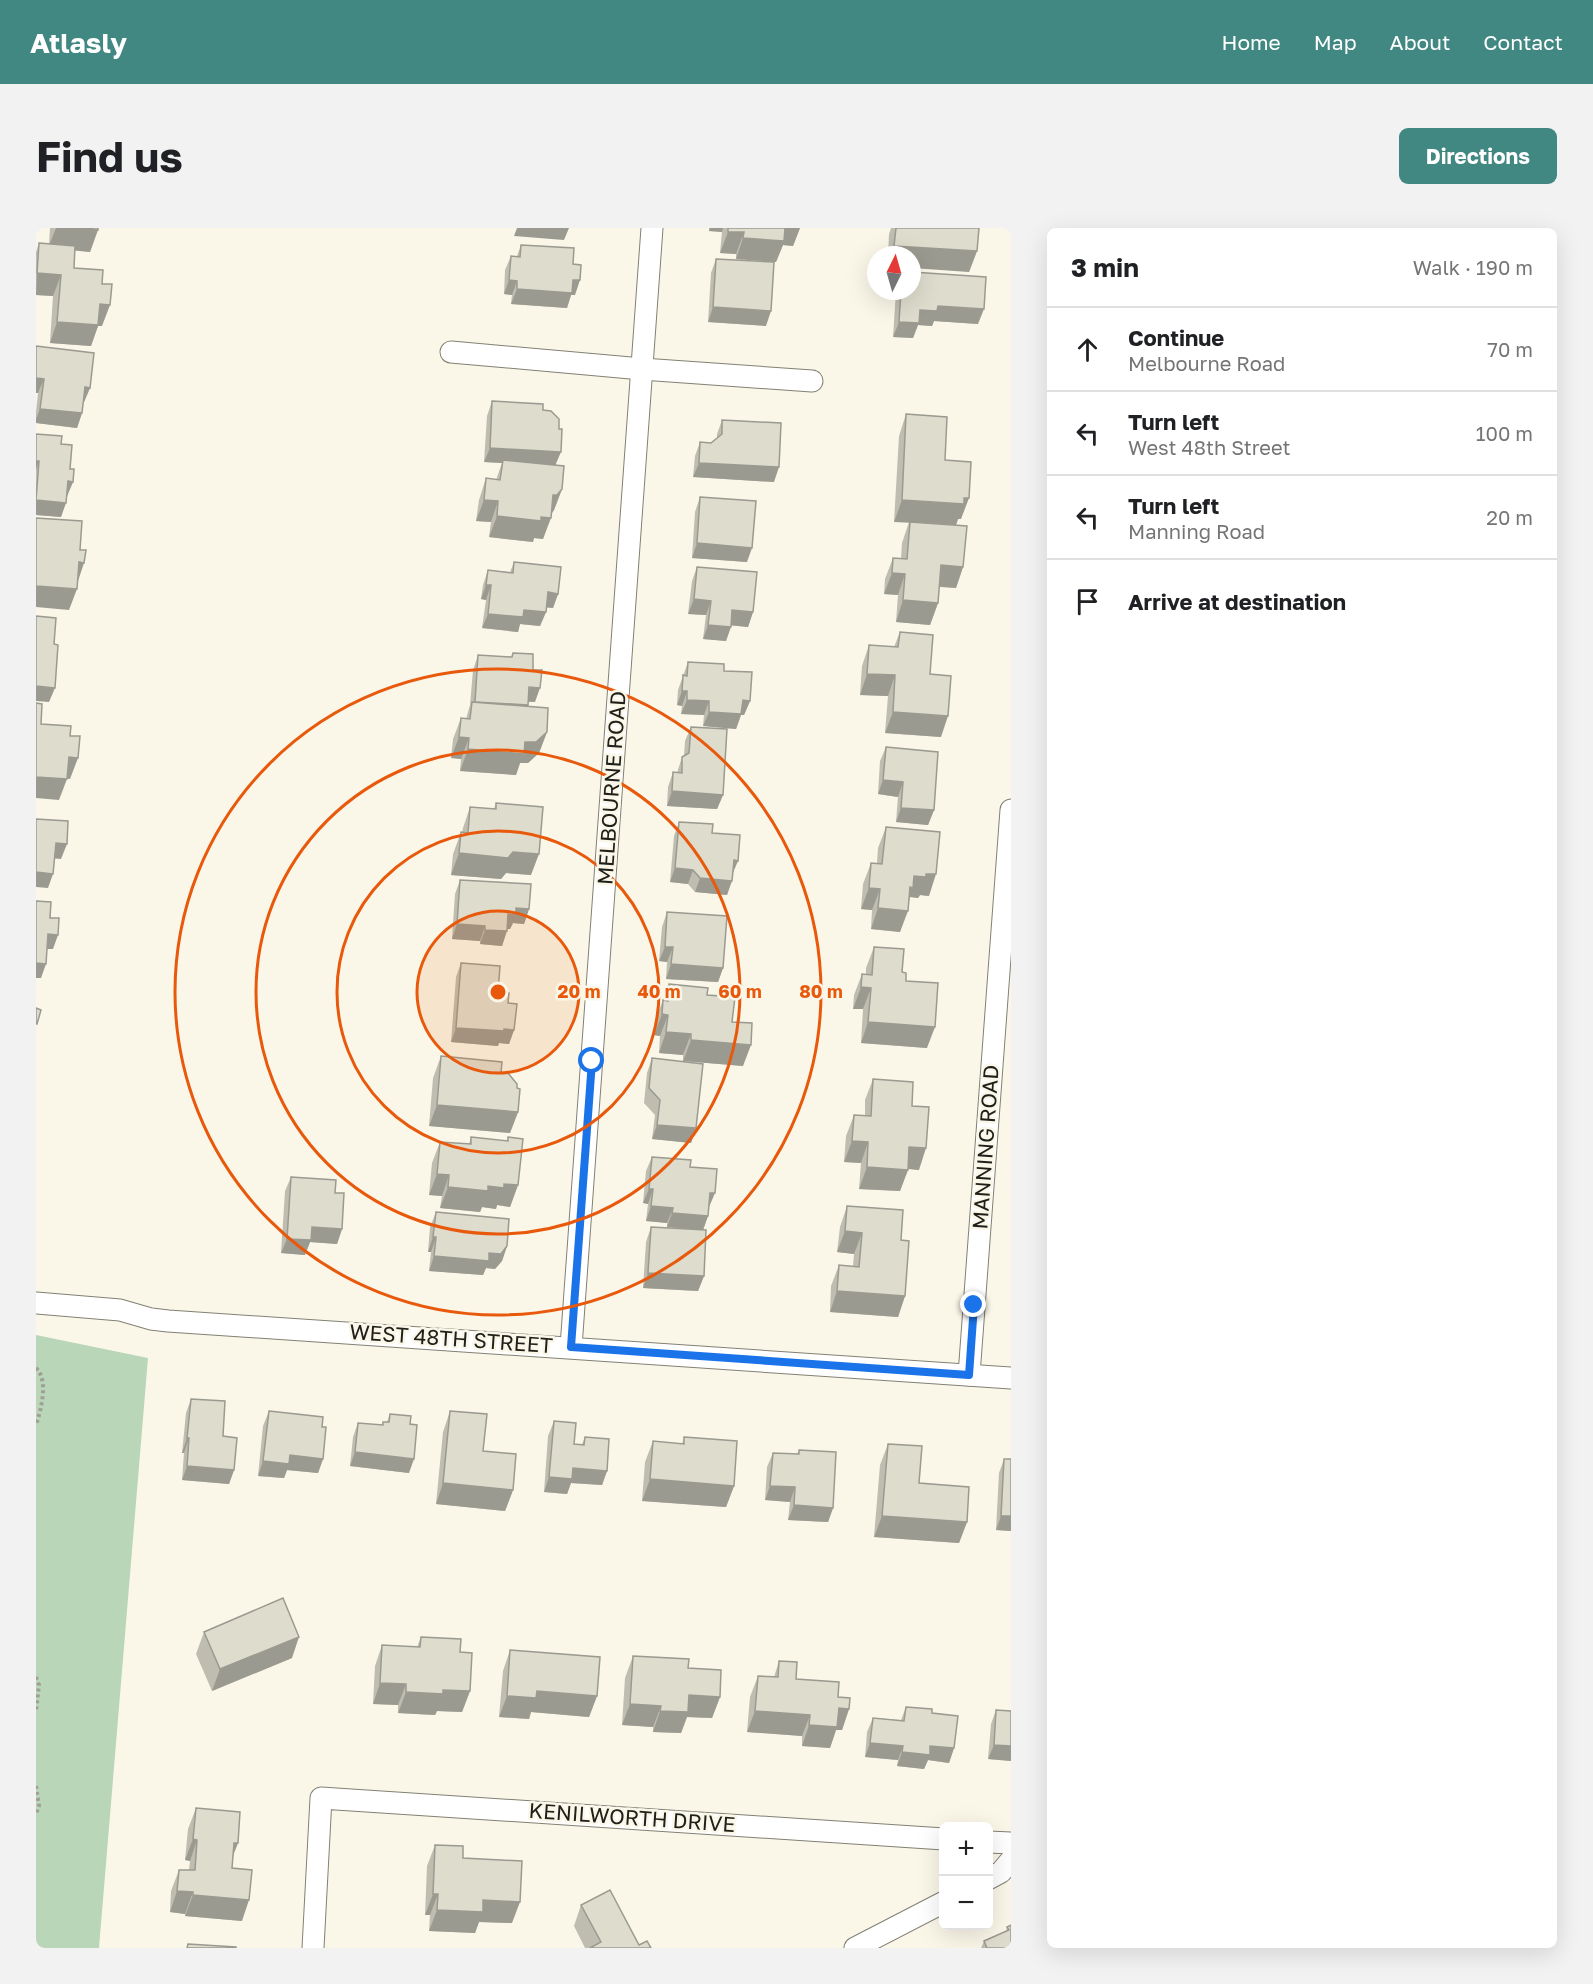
<!DOCTYPE html>
<meta charset="utf-8">
<style>
:root{--surface:#fff;--page:#f2f2f2;--text:#202124;--muted:#757577;--line:#e0e0e0;--accent:#428882}
body{margin:0;font-family:"Golos Text",sans-serif;background:var(--page);color:var(--text)}
.controls{position:absolute;right:18px;bottom:18px;display:grid;overflow:hidden;border-radius:9px;box-shadow:0 6px 24px #0002}
.controls button{width:54px;height:54px;display:grid;place-items:center;padding:0;border:0;border-bottom:2px solid var(--line);background:var(--surface);color:var(--text);font:30px sans-serif}
.compass{position:absolute;left:831px;top:18px;width:54px;height:54px;border-radius:50%;background:var(--surface);box-shadow:0 6px 24px #0002;rotate:5deg}
.stop{position:absolute;width:18px;height:18px;margin:-14px;border:4px solid #1a73e8;border-radius:50%;background:#fff}
.stop.end{background:#1a73e8;border-color:#fff;box-shadow:0 2px 6px #0008}
.list{margin:0;padding:0;list-style:none}
h2{display:flex;justify-content:space-between;align-items:center;height:78px;margin:0;padding:0 24px;font-size:26px}
h2 small{font-size:20px;font-weight:400;color:var(--muted)}
.list li{display:grid;grid-template-columns:39px 1fr auto;gap:18px;align-items:center;box-sizing:border-box;height:84px;padding:0 24px;border-top:2px solid var(--line)}
.list b{display:block;font-size:22px;white-space:nowrap}
.list p{margin:0;font-size:20px;white-space:nowrap;color:var(--muted)}
.list em{font-size:20px;font-style:normal;color:var(--muted)}
.icon{flex:none;width:33px;height:33px;fill:none;stroke:currentColor;stroke-width:2;stroke-linecap:round;stroke-linejoin:round}
.map{position:relative;flex:none;width:975px;height:1720px;overflow:hidden;border-radius:9px}
header{display:flex;align-items:center;gap:36px;box-sizing:border-box;height:84px;padding:0 30px;background:var(--accent);color:#fff}
header strong{font-size:28px}
nav{display:flex;gap:33px;margin-inline-start:auto;font-size:21px}
.intro{display:flex;align-items:center;justify-content:space-between;box-sizing:border-box;height:144px;padding:0 36px}
h1{margin:0;font-size:42px}
.button{padding:15px 27px;border-radius:9px;background:var(--accent);color:#fff;font-size:21px;font-weight:700}
main{display:flex;gap:36px;padding:0 36px}
aside{flex:1;background:var(--surface);border-radius:9px;box-shadow:0 6px 24px #0002}
.map>svg:first-child{display:block}
</style>
<header>
<strong>Atlasly</strong>
<nav><a>Home</a><a>Map</a><a>About</a><a>Contact</a></nav>
</header>
<div class="intro"><h1>Find us</h1><a class="button">Directions</a></div>
<main>
<div class="map">
<svg width="975" height="1720" viewBox="0 0 975 1720">
<rect width="100%" height="100%" fill="#faf7e9"/>
<!-- green -->
<polygon fill="#bad6b9" points="0,1107 112,1130 63,1720 0,1720"/>
<g fill="none" stroke-linecap="round" stroke-linejoin="round">
<defs>
<g id="minor">
<polyline points="415,124 606,141 776,153"/>
<polyline points="0,1075 84,1082 115,1091 132,1093 975,1150"/>
<polyline points="535,1119 616,0"/>
<polyline points="933,1147 975,582"/>
<polyline points="952,1614 975,1615"/>
<polyline points="952,1651 965,1644 975,1632"/>
<polyline points="277,1720 285,1570 908,1611"/>
<polyline points="819,1720 908,1674"/>
</g>
</defs>
<!-- minor casing -->
<use href="#minor" stroke="#828073" stroke-width="23"/>
<!-- path -->
<g stroke="#a09f94" stroke-width="4" stroke-dasharray="3 3" stroke-linecap="butt">
<path d="M0,1140C13,1152 5,1182 0,1197"/>
<polyline points="0,1449 3,1457 0,1483"/>
<polyline points="0,1558 3,1578 0,1586"/>
</g>
<!-- minor -->
<use href="#minor" stroke="#fff" stroke-width="21"/>
</g>
<!-- wall -->
<g fill="#bfbdb0">
<polygon points="14,0 62,0 54,24 39,22 38,40 66,56 66,98 62,98 55,118 14,115 17,68 0,67 0,24 3,15 13,16"/>
<polygon points="673,0 764,0 757,18 747,17 740,34 700,31 700,26 684,25 686,4 673,3"/>
<polygon points="855,0 943,0 941,23 933,44 876,27 852,27 853,6"/>
<polygon points="485,17 537,36 539,67 535,67 531,80 475,76 476,67 468,66 469,42 475,28 481,28"/>
<polygon points="680,31 730,98 672,94 675,45"/>
<polygon points="860,63 876,63 942,96 898,93 896,98 882,97 877,110 857,109"/>
<polygon points="0,119 54,160 48,174 47,174 46,185 41,200 0,195 0,184 2,165"/>
<polygon points="456,173 507,182 526,261 518,282 515,286 507,311 498,310 497,314 453,309 455,294 440,293 443,272 450,250 460,252 466,235 448,234 451,188"/>
<polygon points="870,186 909,232 925,291 922,291 920,297 927,339 920,360 903,359 902,375 894,397 860,394 862,367 848,366 849,351 857,330 865,331 866,315 873,294 858,294 863,208"/>
<polygon points="686,192 738,254 657,249 659,228 664,214 675,215 681,210 681,206"/>
<polygon points="0,206 25,216 34,241 37,254 31,268 25,289 0,287"/>
<polygon points="664,269 711,334 656,330 659,284"/>
<polygon points="478,334 522,366 517,380 510,379 510,384 504,398 484,396 482,404 446,400 450,372 445,371 447,357 452,342 474,344"/>
<polygon points="661,339 717,384 712,399 695,397 690,413 667,411 670,387 652,386 656,353"/>
<polygon points="864,404 894,446 905,509 849,505 852,468 824,467 826,438 833,417 858,419"/>
<polygon points="477,425 497,442 499,474 492,474 492,478 511,504 503,525 492,535 484,535 480,547 424,543 425,531 415,530 417,511 425,490 430,491 434,477 437,442 442,427 475,429"/>
<polygon points="652,434 688,443 714,473 708,487 705,487 700,501 667,498 668,487 645,486 646,478 641,477 642,462"/>
<polygon points="655,499 687,567 681,581 631,578 632,559 637,544 641,545 646,529 648,528 649,513"/>
<polygon points="850,519 898,582 892,597 860,594 862,569 842,566 844,533"/>
<polygon points="460,575 495,647 470,645 465,651 415,647 417,626 425,604 426,605 427,600 434,579 458,581"/>
<polygon points="643,594 676,605 696,647 691,667 659,664 652,656 634,654 638,608"/>
<polygon points="850,599 893,668 884,667 882,670 874,669 864,704 835,701 836,682 825,681 827,656 835,635 841,635 842,620"/>
<polygon points="424,652 493,681 488,696 477,695 474,701 471,701 466,718 444,716 444,713 416,711 419,666"/>
<polygon points="631,684 687,740 682,754 630,751 631,734 623,733 626,699"/>
<polygon points="838,719 866,744 891,820 825,815 827,781 817,781 818,767 826,746 830,746 830,740"/>
<polygon points="425,735 462,764 472,775 478,802 473,816 463,815 462,818 415,814 420,749"/>
<polygon points="633,756 671,767 696,794 707,838 647,833 647,827 623,825 624,808 618,807 619,793"/>
<polygon points="405,828 465,845 481,860 482,884 474,905 393,898 397,850"/>
<polygon points="616,830 660,900 655,915 616,911 619,887 608,875 611,845"/>
<polygon points="837,851 876,878 883,942 872,941 864,963 823,961 825,935 808,934 810,908 818,887 829,888 829,872"/>
<polygon points="435,909 471,913 472,909 482,957 474,979 461,977 460,981 446,979 444,984 404,980 406,968 393,967 396,935 404,914 433,916"/>
<polygon points="616,929 654,939 673,979 672,988 667,1002 631,999 631,995 610,993 612,976 607,975 610,943"/>
<polygon points="255,949 306,1001 301,1016 274,1014 269,1027 245,1025 249,963"/>
<polygon points="811,978 865,1012 869,1068 862,1089 794,1084 795,1058 803,1037 817,1038 818,1026 801,1024 804,999"/>
<polygon points="400,984 471,1018 466,1033 459,1041 450,1040 447,1047 393,1043 395,1024 392,1024 394,999"/>
<polygon points="615,999 668,1048 662,1063 607,1060 610,1014"/>
<polygon points="155,1171 187,1208 198,1242 193,1256 146,1252 148,1225 146,1225 150,1185"/>
<polygon points="233,1183 286,1199 287,1231 282,1245 251,1242 248,1250 222,1248 227,1198"/>
<polygon points="414,1183 447,1223 477,1262 469,1283 400,1276 407,1204"/>
<polygon points="354,1186 373,1245 314,1238 317,1209 322,1195 346,1197 347,1194 351,1194"/>
<polygon points="518,1193 538,1216 546,1216 549,1209 571,1243 566,1257 535,1255 531,1266 508,1264 512,1208"/>
<polygon points="648,1209 698,1258 690,1279 606,1273 609,1234 617,1213 646,1216"/>
<polygon points="852,1216 883,1255 931,1294 923,1315 838,1309 844,1237"/>
<polygon points="763,1222 797,1280 792,1294 752,1292 754,1274 729,1272 731,1239 737,1225 761,1226"/>
<polygon points="968,1231 975,1231 975,1303 960,1302 963,1245"/>
<polygon points="168,1404 256,1430 176,1463 160,1426"/>
<polygon points="385,1409 424,1424 434,1463 426,1484 401,1483 399,1487 362,1485 362,1477 337,1476 339,1438 346,1417 381,1419"/>
<polygon points="474,1422 561,1468 553,1489 495,1484 493,1491 463,1489 467,1443"/>
<polygon points="597,1428 652,1440 684,1469 676,1490 651,1489 645,1505 617,1504 617,1499 586,1497 589,1450"/>
<polygon points="743,1433 760,1451 802,1469 813,1481 806,1502 800,1502 794,1520 766,1518 766,1508 711,1504 714,1469 722,1448 738,1449"/>
<polygon points="870,1479 896,1485 918,1520 913,1535 892,1532 888,1541 861,1538 862,1532 829,1529 831,1504 837,1490 865,1492"/>
<polygon points="960,1482 975,1483 975,1533 952,1531 955,1496"/>
<polygon points="160,1580 197,1629 196,1640 206,1693 149,1688 149,1686 134,1684 135,1663 143,1642 153,1642 154,1633 149,1632 152,1601"/>
<polygon points="399,1617 427,1630 476,1695 443,1694 439,1705 393,1703 394,1687 389,1687 391,1638"/>
<polygon points="545,1677 603,1717 615,1720 549,1720 538,1698"/>
<polygon points="975,1697 975,1720 945,1720 948,1713 970,1703 971,1699"/>
</g>
<!-- shaded-wall -->
<g fill="#9b9a90">
<polygon points="20,0 34,0 62,2 54,24 12,20"/>
<polygon points="481,0 533,0 528,12 478,8"/>
<polygon points="674,0 687,0 686,4 673,3"/>
<polygon points="747,0 764,0 757,18 747,17 740,34 700,31 707,10"/>
<polygon points="692,4 708,4 700,26 684,25"/>
<polygon points="858,18 941,23 933,44 876,40 876,27 855,27"/>
<polygon points="1,45 25,47 17,68 0,67"/>
<polygon points="473,52 481,53 476,67 468,66"/>
<polygon points="537,52 544,52 539,67 535,67 531,80 475,76 481,61"/>
<polygon points="64,76 74,77 66,98 62,98 55,118 14,115 21,94"/>
<polygon points="902,78 948,81 942,96 898,93 896,98 882,97 877,110 857,109 863,94 884,82"/>
<polygon points="677,79 735,83 730,98 672,94"/>
<polygon points="0,150 8,151 2,165 0,165"/>
<polygon points="49,159 54,160 48,174 44,174"/>
<polygon points="4,181 46,185 41,200 0,195 0,191"/>
<polygon points="454,220 525,224 519,238 467,232 466,235 448,234"/>
<polygon points="0,233 3,233 0,242"/>
<polygon points="663,235 743,239 738,254 657,249"/>
<polygon points="32,253 37,254 31,268 27,268"/>
<polygon points="526,261 518,282 514,288 517,267"/>
<polygon points="928,270 933,270 925,291 922,291 920,297 858,294 866,272"/>
<polygon points="0,272 30,275 25,289 0,287"/>
<polygon points="448,272 462,273 455,294 440,293"/>
<polygon points="461,288 505,289 515,290 507,311 498,310 497,314 453,309"/>
<polygon points="661,315 716,320 711,334 656,330"/>
<polygon points="43,334 48,335 41,356"/>
<polygon points="905,337 927,339 920,360 897,358"/>
<polygon points="856,345 869,346 862,367 848,366"/>
<polygon points="450,357 455,357 450,372 445,371"/>
<polygon points="0,358 41,361 33,382 0,379"/>
<polygon points="512,364 522,366 517,380 506,379"/>
<polygon points="658,371 675,373 670,387 652,386"/>
<polygon points="867,372 902,375 894,397 860,394"/>
<polygon points="488,382 510,384 504,398 484,396 482,404 446,400 452,386"/>
<polygon points="696,382 717,384 712,399 691,397"/>
<polygon points="672,397 695,399 690,413 667,411"/>
<polygon points="831,446 859,447 852,468 824,467"/>
<polygon points="0,458 19,460 13,474 0,473"/>
<polygon points="493,459 504,460 499,474 488,473"/>
<polygon points="646,463 651,463 646,478 641,477"/>
<polygon points="651,472 673,473 668,487 645,486"/>
<polygon points="707,472 714,473 708,487 705,487 700,501 667,498 673,484"/>
<polygon points="439,474 492,477 487,491"/>
<polygon points="857,484 912,488 905,509 849,505"/>
<polygon points="511,504 503,525 492,535 484,535 480,547 424,543 432,521 489,514"/>
<polygon points="423,509 433,510 425,531 415,530"/>
<polygon points="33,529 42,530 34,551 25,550"/>
<polygon points="0,549 31,551 23,572 0,570"/>
<polygon points="847,552 867,554 862,569 842,566"/>
<polygon points="636,563 687,567 681,581 631,578"/>
<polygon points="865,580 898,582 892,597 860,594"/>
<polygon points="20,615 31,616 25,631 14,630"/>
<polygon points="477,624 503,626 495,647 470,645 465,651 415,647 423,625"/>
<polygon points="698,632 702,633 696,647"/>
<polygon points="639,640 657,642 652,656 634,654"/>
<polygon points="0,644 17,646 12,660 0,659"/>
<polygon points="890,646 900,646 893,668 884,667 882,670 874,669 870,681 866,681 878,648"/>
<polygon points="664,650 696,653 691,667 659,664"/>
<polygon points="833,660 844,661 836,682 825,681"/>
<polygon points="480,680 493,681 488,696 477,695 474,701 467,701 472,686"/>
<polygon points="842,680 872,683 864,704 835,701"/>
<polygon points="421,696 449,698 444,713 416,711"/>
<polygon points="449,702 471,703 466,718 444,716"/>
<polygon points="12,706 22,707 17,721 7,721"/>
<polygon points="629,719 637,719 631,734 623,733"/>
<polygon points="0,735 10,736 5,750 0,750"/>
<polygon points="635,736 687,740 682,754 630,751"/>
<polygon points="825,759 835,760 827,781 817,781"/>
<polygon points="626,786 632,787 624,808 618,807"/>
<polygon points="832,794 899,799 891,820 825,815"/>
<polygon points="420,800 468,801 478,802 473,816 463,815 462,818 415,814"/>
<polygon points="630,804 655,806 647,827 623,825"/>
<polygon points="655,812 715,817 707,838 647,833"/>
<polygon points="401,877 482,884 474,905 393,898"/>
<polygon points="621,897 660,900 655,915 616,911"/>
<polygon points="816,913 832,914 825,935 808,934"/>
<polygon points="873,919 890,920 883,942 865,940"/>
<polygon points="831,939 872,942 864,963 823,961"/>
<polygon points="401,946 413,947 406,968 393,967"/>
<polygon points="468,956 482,957 474,979 461,977 460,981 446,979 444,984 404,980 412,959 452,958"/>
<polygon points="613,961 617,961 612,976 607,975"/>
<polygon points="674,965 679,965 673,979 669,979"/>
<polygon points="615,978 637,980 631,995 610,993"/>
<polygon points="636,985 672,988 667,1002 631,999"/>
<polygon points="276,999 306,1001 301,1016 274,1014 269,1027 245,1025 251,1011"/>
<polygon points="809,1003 826,1005 818,1026 801,1024"/>
<polygon points="397,1009 400,1009 395,1024 392,1024"/>
<polygon points="471,1018 466,1033 459,1041 450,1040 447,1047 393,1043 398,1028"/>
<polygon points="612,1045 668,1048 662,1063 607,1060"/>
<polygon points="801,1063 869,1068 862,1089 794,1084"/>
<polygon points="151,1210 153,1210 148,1225 146,1225"/>
<polygon points="319,1224 378,1231 373,1245 314,1238"/>
<polygon points="254,1227 287,1231 282,1245 251,1242 248,1250 222,1248 227,1233"/>
<polygon points="151,1238 198,1242 193,1256 146,1252"/>
<polygon points="537,1240 571,1243 566,1257 535,1255 531,1266 508,1264 513,1249"/>
<polygon points="614,1251 698,1258 690,1279 606,1273"/>
<polygon points="407,1255 477,1262 469,1283 400,1276"/>
<polygon points="734,1258 759,1259 754,1274 729,1272"/>
<polygon points="758,1277 797,1280 792,1294 752,1292"/>
<polygon points="846,1288 931,1294 923,1315 838,1309"/>
<polygon points="965,1288 975,1288 975,1303 960,1302"/>
<polygon points="263,1409 256,1430 176,1463 184,1441"/>
<polygon points="344,1455 370,1456 362,1477 337,1476"/>
<polygon points="407,1462 434,1463 426,1484 401,1483 399,1487 362,1485 370,1464"/>
<polygon points="501,1463 561,1468 553,1489 495,1484 493,1491 463,1489 471,1468"/>
<polygon points="653,1467 684,1469 676,1490 651,1489 645,1505 617,1504 624,1483"/>
<polygon points="594,1476 625,1478 617,1499 586,1497"/>
<polygon points="803,1480 813,1481 806,1502 800,1502 794,1520 766,1518 773,1497"/>
<polygon points="719,1483 774,1487 766,1508 711,1504"/>
<polygon points="834,1515 867,1518 862,1532 829,1529"/>
<polygon points="958,1517 975,1518 975,1533 952,1531"/>
<polygon points="894,1518 918,1520 913,1535 892,1532 888,1541 861,1538 866,1524"/>
<polygon points="157,1611 161,1612 154,1633 149,1632"/>
<polygon points="198,1615 202,1615 194,1636"/>
<polygon points="141,1663 157,1664 149,1686 134,1684"/>
<polygon points="397,1666 402,1666 394,1687 389,1687"/>
<polygon points="157,1667 213,1672 206,1693 149,1688"/>
<polygon points="447,1672 484,1674 476,1695 443,1694 439,1705 393,1703 401,1682"/>
</g>
<!-- building -->
<g fill="#dedccd" stroke="#9b9a90" stroke-width="1.5">
<polygon points="34,0 62,0 62,2"/>
<polygon points="692,0 749,0 748,13 707,10 708,4 692,4"/>
<polygon points="860,0 943,0 941,23 858,18"/>
<polygon points="3,15 39,18 38,40 67,42 66,56 76,56 74,77 64,76 62,97 21,94 25,47 1,45"/>
<polygon points="485,17 538,20 537,36 545,37 544,52 537,52 536,65 481,61 481,53 473,52 475,28 484,29"/>
<polygon points="680,31 738,34 735,83 677,79"/>
<polygon points="876,44 950,49 948,81 902,78 901,83 884,82 883,95 863,94 865,63 876,63"/>
<polygon points="0,118 58,125 54,160 49,159 46,185 4,181 8,151 0,150"/>
<polygon points="456,173 507,176 507,182 515,183 523,191 523,201 526,201 525,224 454,220"/>
<polygon points="870,186 911,189 909,232 935,234 933,270 928,270 928,276 866,272"/>
<polygon points="686,192 745,195 743,239 663,235 664,214 675,215 686,206"/>
<polygon points="0,206 26,208 25,216 36,217 34,241 38,241 37,254 32,253 30,275 0,272 3,233 0,233"/>
<polygon points="467,232 528,238 526,261 521,267 517,267 515,290 505,289 505,293 461,288 462,273 448,272 450,250 464,252"/>
<polygon points="664,269 720,273 716,320 661,315"/>
<polygon points="0,290 46,293 44,322 50,322 48,335 43,334 41,361 0,358"/>
<polygon points="874,294 931,298 927,339 905,337 902,375 867,372 869,346 856,345 857,330 871,331"/>
<polygon points="478,334 525,339 522,366 512,364 510,384 488,382 487,389 452,386 455,357 450,357 452,342 477,345"/>
<polygon points="661,339 721,344 717,384 696,382 695,399 672,397 675,373 658,371"/>
<polygon points="0,388 20,390 18,416 22,417 19,460 0,458"/>
<polygon points="864,404 897,407 894,446 915,448 912,488 857,484 859,447 831,446 833,417 862,419"/>
<polygon points="477,425 497,426 497,442 506,442 504,460 493,459 492,477 439,474 442,427 476,429"/>
<polygon points="652,434 688,436 688,443 716,444 714,473 707,472 705,486 673,484 673,473 651,472 651,463 646,463 647,447 651,448"/>
<polygon points="436,474 512,480 511,504 500,514 489,514 488,526 432,521 433,510 423,509 425,490 434,491"/>
<polygon points="0,475 6,476 5,496 35,498 34,508 44,508 42,530 33,529 31,551 0,549"/>
<polygon points="655,499 691,501 687,567 636,563 637,544 646,545 646,529 653,525"/>
<polygon points="850,519 902,524 898,582 865,580 867,554 847,552"/>
<polygon points="460,575 507,579 503,626 477,624 472,630 423,625 425,604 432,605 434,579 460,581"/>
<polygon points="0,591 32,593 31,616 20,615 17,646 0,644"/>
<polygon points="643,594 677,596 676,605 704,607 702,633 698,632 696,653 664,650 657,642 639,640"/>
<polygon points="850,599 904,604 900,646 890,646 890,649 878,648 877,660 874,659 872,683 842,680 844,661 833,660 835,635 846,636"/>
<polygon points="424,652 495,656 493,681 480,680 480,687 472,686 471,703 449,702 449,698 421,696"/>
<polygon points="0,673 15,674 14,690 23,690 22,707 12,706 10,736 0,735"/>
<polygon points="631,684 691,688 687,740 635,736 637,719 629,719"/>
<polygon points="838,719 868,721 866,744 870,745 870,753 902,755 899,799 832,794 835,760 825,759 826,746 836,747"/>
<polygon points="425,735 464,738 462,764 473,765 472,775 481,776 478,802 468,801 468,803 420,800"/>
<polygon points="633,756 672,760 671,767 699,769 696,794 716,795 715,817 655,812 655,806 630,804 632,787 626,786 627,772 632,773"/>
<polygon points="0,780 5,782 1,796 0,796"/>
<polygon points="405,828 466,834 465,845 472,845 481,856 481,860 484,861 482,884 401,877"/>
<polygon points="616,830 667,836 660,900 621,897 624,872 613,860"/>
<polygon points="837,851 877,854 876,878 893,879 890,920 873,919 872,942 831,939 832,914 816,913 818,887 835,888"/>
<polygon points="435,909 472,913 472,909 487,911 482,957 468,956 468,960 452,958 452,963 412,959 413,947 401,946 404,914 435,916"/>
<polygon points="616,929 655,932 654,939 681,941 679,965 674,965 672,988 636,985 637,980 615,978 617,961 613,961"/>
<polygon points="255,949 300,952 299,965 308,965 306,1001 276,999 275,1012 251,1011"/>
<polygon points="811,978 867,982 865,1012 873,1013 869,1068 801,1063 803,1037 823,1039 826,1005 809,1003"/>
<polygon points="400,984 473,991 471,1018 465,1026 453,1025 453,1033 398,1028 400,1009 397,1009"/>
<polygon points="615,999 670,1002 668,1048 612,1045"/>
<polygon points="155,1171 189,1173 187,1208 201,1210 198,1242 151,1238 153,1210 151,1210"/>
<polygon points="233,1183 287,1189 286,1199 290,1199 287,1231 254,1227 253,1236 227,1233"/>
<polygon points="414,1183 451,1186 447,1223 480,1226 477,1262 407,1255"/>
<polygon points="354,1186 375,1188 374,1196 381,1197 378,1231 319,1224 322,1195 347,1197 347,1194 353,1194"/>
<polygon points="518,1193 540,1195 538,1216 548,1217 549,1209 573,1211 571,1243 537,1240 536,1251 513,1249"/>
<polygon points="648,1209 701,1213 698,1258 614,1251 617,1213 648,1216"/>
<polygon points="852,1216 886,1218 883,1255 933,1259 931,1294 846,1288"/>
<polygon points="763,1222 800,1224 797,1280 758,1277 759,1259 734,1258 737,1225 763,1226"/>
<polygon points="968,1231 975,1231 975,1288 965,1288"/>
<polygon points="247,1370 263,1409 184,1441 168,1404"/>
<polygon points="385,1409 425,1411 424,1424 436,1425 434,1463 407,1462 407,1466 370,1464 370,1456 344,1455 346,1417 384,1419"/>
<polygon points="474,1422 564,1429 561,1468 501,1463 500,1470 471,1468"/>
<polygon points="597,1428 653,1431 652,1440 685,1442 684,1469 653,1467 652,1484 624,1483 625,1478 594,1476"/>
<polygon points="743,1433 761,1434 760,1451 803,1454 802,1469 814,1470 813,1481 803,1480 801,1499 773,1497 774,1487 719,1483 722,1448 742,1449"/>
<polygon points="870,1479 896,1481 896,1485 922,1488 918,1520 894,1518 894,1527 866,1524 867,1518 834,1515 837,1490 868,1493"/>
<polygon points="960,1482 975,1483 975,1518 958,1517"/>
<polygon points="160,1580 204,1584 202,1615 198,1615 196,1640 216,1642 213,1672 157,1667 157,1664 141,1663 143,1642 159,1642 161,1612 157,1611"/>
<polygon points="399,1617 427,1618 427,1630 486,1633 484,1674 447,1672 447,1684 401,1682 402,1666 397,1666"/>
<polygon points="574,1662 603,1717 611,1713 615,1720 554,1720 565,1714 545,1677"/>
<polygon points="975,1697 975,1720 951,1720 948,1713 973,1702 971,1699"/>
<polygon points="152,1716 200,1719 200,1720 151,1720"/>
</g>
<g fill="none" stroke-linecap="round" stroke-linejoin="round">
<!-- route -->
<polyline stroke="#1a73e8" stroke-width="8" points="556,833 535,1119 933,1147 938,1077"/>
</g>
<!-- distance rings -->
<circle cx="462" cy="764" r="81" fill="#e8590c" fill-opacity=".12"/>
<g fill="none" stroke="#e8590c" stroke-width="3">
<circle cx="462" cy="764" r="81"/>
<circle cx="462" cy="764" r="161"/>
<circle cx="462" cy="764" r="242"/>
<circle cx="462" cy="764" r="323"/>
</g>
<g text-anchor="middle" stroke-width="5" stroke-linejoin="round" paint-order="stroke">
<!-- street labels -->
<g font-size="21" fill="#20201a" stroke="#faf7e9">
<text transform="translate(576 560) rotate(-86)" y="7">MELBOURNE ROAD</text>
<text transform="translate(950 919) rotate(-86)" y="7">MANNING ROAD</text>
<text transform="translate(415 1111) rotate(4)" y="7">WEST 48TH STREET</text>
<text transform="translate(596 1590) rotate(4)" y="7">KENILWORTH DRIVE</text>
</g>
</g>
<circle cx="462" cy="764" r="9" fill="#e8590c" stroke="#faf7e9" stroke-width="3"/>
<g font-size="18" text-anchor="middle" font-weight="bold" fill="#e8590c" stroke="#faf7e9" stroke-width="5" stroke-linejoin="round" paint-order="stroke">
<text x="543" y="770">20 m</text>
<text x="623" y="770">40 m</text>
<text x="704" y="770">60 m</text>
<text x="785" y="770">80 m</text>
</g>
</svg>
<div class="controls">
<button>+</button>
<button>−</button>
</div>
<svg class="compass" viewBox="-18 -18 36 36"><path d="M0-13l5 13h-10z" fill="#e53935"/><path d="M0 13l5-13h-10z" fill="#757577"/></svg>
<div class="stop" style="left:556px;top:833px"></div>
<div class="stop end" style="left:938px;top:1077px"></div>
</div>
<aside>
<h2>3 min<small>Walk · 190 m</small></h2>
<ul class="list">
<li><svg class="icon" aria-label="ahead" viewBox="0 0 24 24"><path d="M12 20V5M6 11l6-6 6 6"/></svg><div><b>Continue</b><p>Melbourne Road</p></div><em>70 m</em></li>
<li><svg class="icon" aria-label="left" viewBox="0 0 24 24"><path d="M17 20v-9H6M10 6l-5 5 5 5"/></svg><div><b>Turn left</b><p>West 48th Street</p></div><em>100 m</em></li>
<li><svg class="icon" aria-label="left" viewBox="0 0 24 24"><path d="M17 20v-9H6M10 6l-5 5 5 5"/></svg><div><b>Turn left</b><p>Manning Road</p></div><em>20 m</em></li>
<li><svg class="icon" aria-label="arrive" viewBox="0 0 24 24"><path d="M6 21V4h12l-3 4 3 4H6"/></svg><div><b>Arrive at destination</b></div></li>
</ul>
</aside>
</main>
